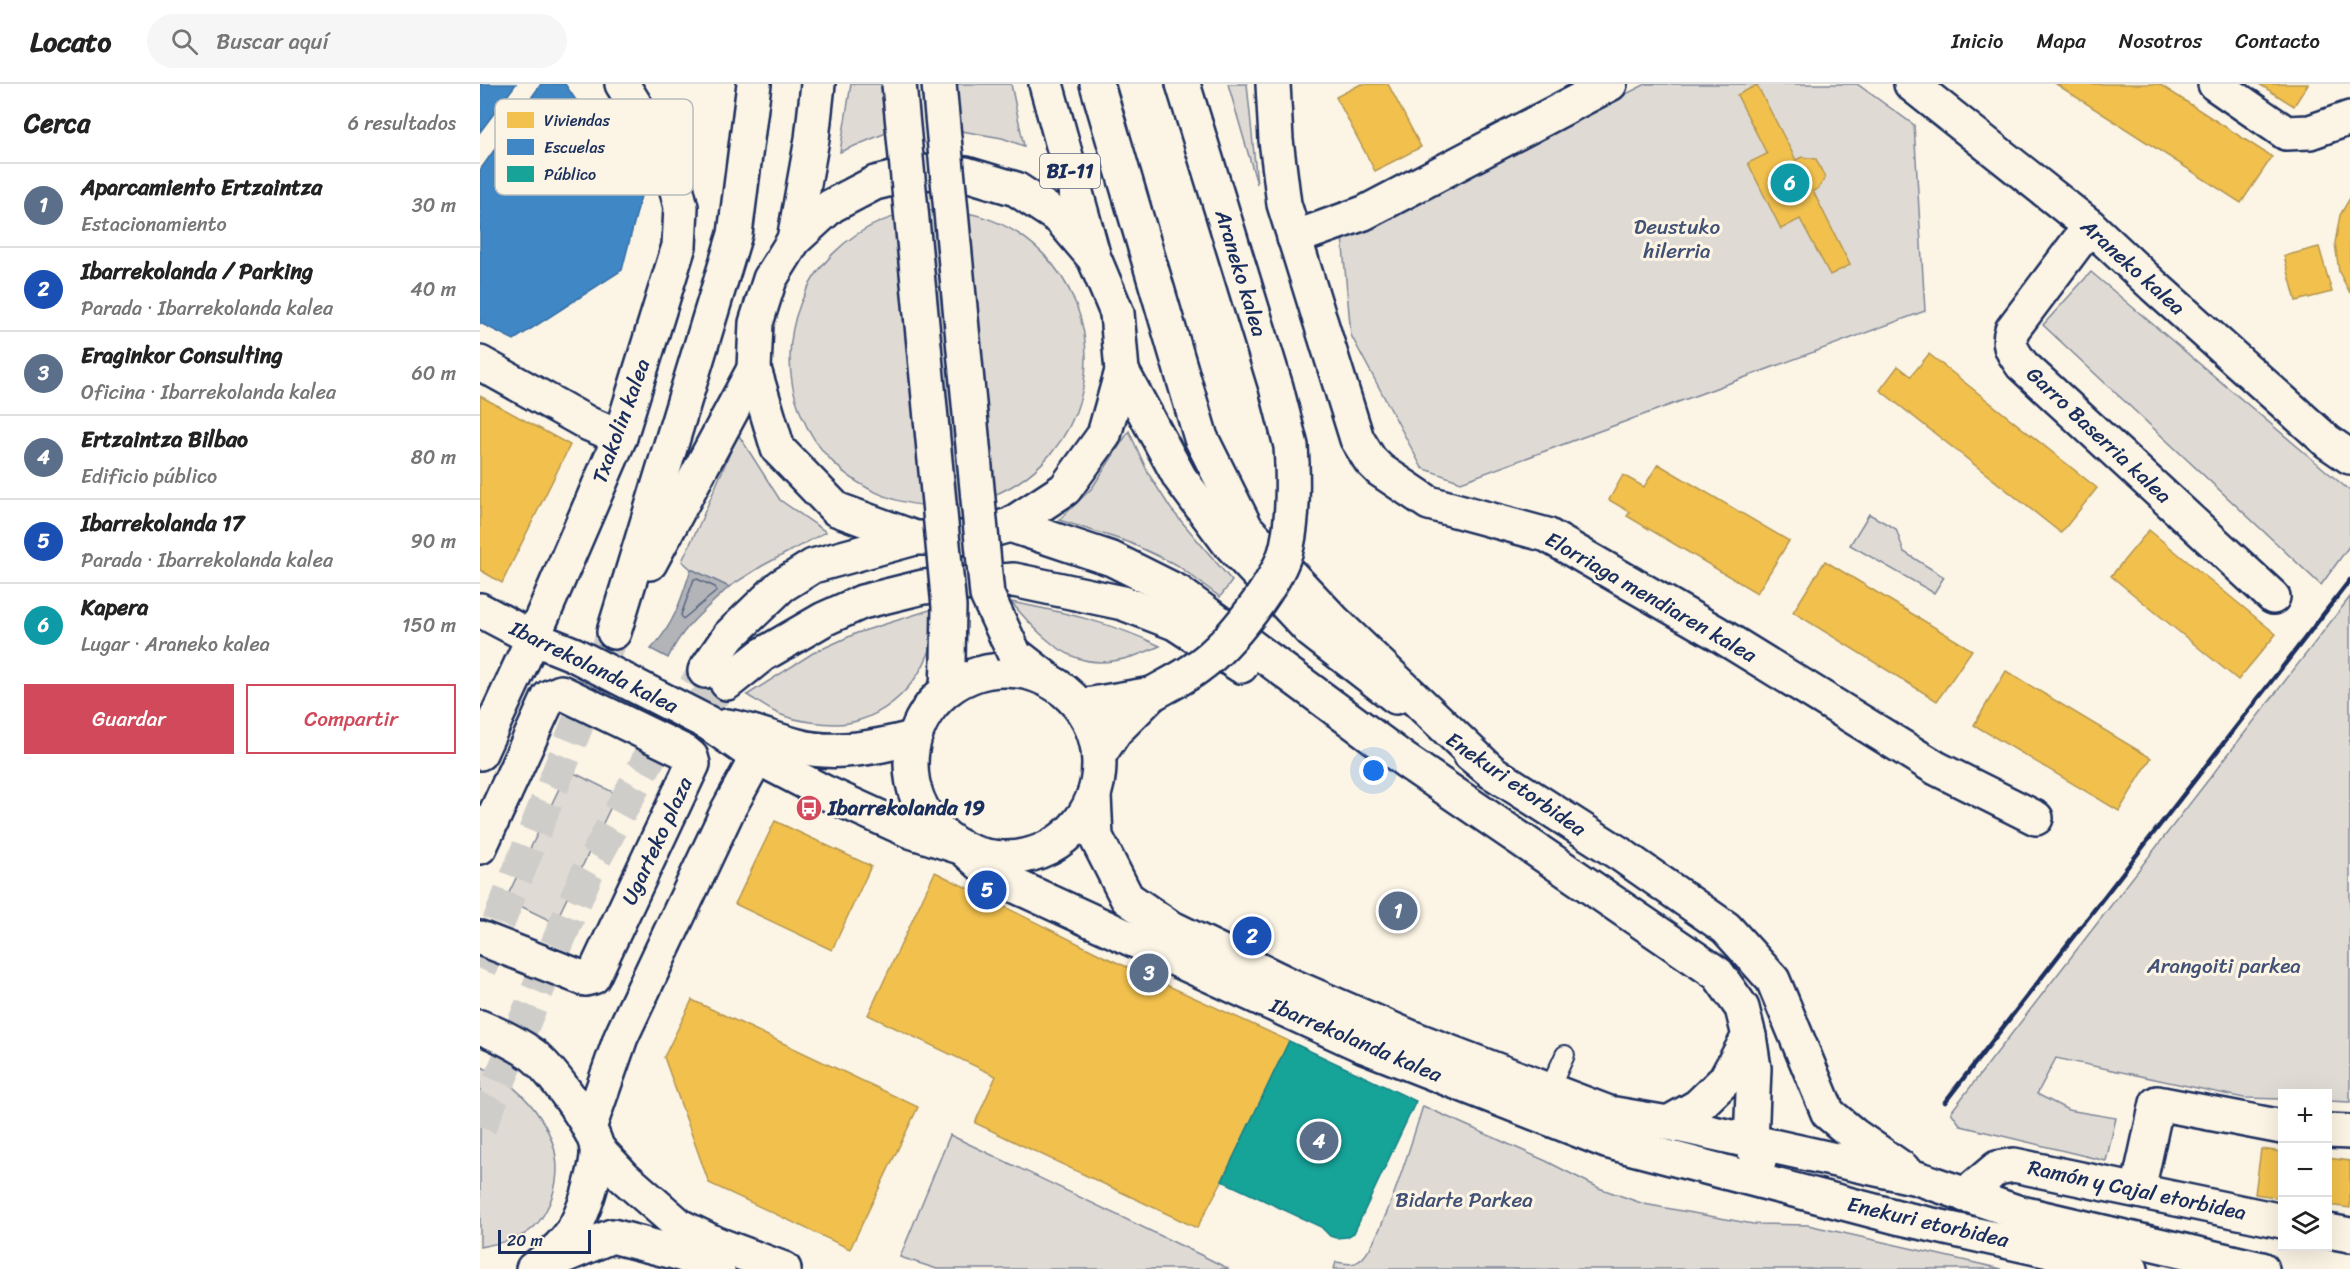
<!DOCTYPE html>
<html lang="es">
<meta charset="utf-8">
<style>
:root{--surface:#fff;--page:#f6f6f6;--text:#222;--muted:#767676;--line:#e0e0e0;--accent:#d1495b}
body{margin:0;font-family:Sriracha,sans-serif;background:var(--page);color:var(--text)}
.controls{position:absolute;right:18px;bottom:18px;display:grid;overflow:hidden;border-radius:0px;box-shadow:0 6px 24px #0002}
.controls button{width:54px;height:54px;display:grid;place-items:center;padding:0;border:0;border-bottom:2px solid var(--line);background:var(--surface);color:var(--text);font:30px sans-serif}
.scale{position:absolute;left:18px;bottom:15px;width:93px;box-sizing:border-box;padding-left:6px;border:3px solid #1b2f5e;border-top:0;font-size:16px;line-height:21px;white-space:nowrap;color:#1b2f5e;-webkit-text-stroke:4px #fcf5e5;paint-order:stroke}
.you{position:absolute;left:894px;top:687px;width:21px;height:21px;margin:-15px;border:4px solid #fff;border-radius:50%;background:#1a73e8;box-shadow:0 0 0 9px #1a73e833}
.badge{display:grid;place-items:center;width:39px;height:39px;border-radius:50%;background:var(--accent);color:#fff;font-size:20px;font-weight:700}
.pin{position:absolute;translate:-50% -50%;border:3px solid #fff;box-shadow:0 2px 6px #0006}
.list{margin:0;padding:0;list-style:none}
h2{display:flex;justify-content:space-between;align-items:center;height:78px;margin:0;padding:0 24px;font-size:26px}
h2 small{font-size:20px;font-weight:400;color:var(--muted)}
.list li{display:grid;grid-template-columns:39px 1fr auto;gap:18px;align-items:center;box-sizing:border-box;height:84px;padding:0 24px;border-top:2px solid var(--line)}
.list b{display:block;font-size:22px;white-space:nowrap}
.list p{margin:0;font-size:20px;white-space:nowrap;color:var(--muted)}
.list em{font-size:20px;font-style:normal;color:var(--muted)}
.actions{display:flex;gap:12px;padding:18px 24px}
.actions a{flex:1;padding:14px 0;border:2px solid var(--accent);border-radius:0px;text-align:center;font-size:21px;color:var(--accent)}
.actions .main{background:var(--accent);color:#fff}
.icon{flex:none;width:33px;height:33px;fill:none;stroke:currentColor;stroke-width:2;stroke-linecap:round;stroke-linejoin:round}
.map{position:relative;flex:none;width:1870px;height:1185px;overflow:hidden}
header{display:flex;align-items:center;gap:36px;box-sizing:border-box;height:84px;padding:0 30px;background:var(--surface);border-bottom:2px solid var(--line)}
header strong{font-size:28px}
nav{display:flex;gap:33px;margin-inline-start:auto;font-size:21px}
.search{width:420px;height:54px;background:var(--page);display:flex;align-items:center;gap:15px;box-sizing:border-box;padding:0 21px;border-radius:33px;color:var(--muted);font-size:22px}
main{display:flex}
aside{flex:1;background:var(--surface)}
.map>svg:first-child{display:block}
</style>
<header>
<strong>Locato</strong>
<div class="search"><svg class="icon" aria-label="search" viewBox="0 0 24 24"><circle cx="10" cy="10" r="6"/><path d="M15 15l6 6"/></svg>Buscar aquí</div>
<nav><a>Inicio</a><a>Mapa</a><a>Nosotros</a><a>Contacto</a></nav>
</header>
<main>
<aside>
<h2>Cerca<small>6 resultados</small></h2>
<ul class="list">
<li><span class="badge" style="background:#5c6f8a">1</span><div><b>Aparcamiento Ertzaintza</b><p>Estacionamiento</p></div><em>30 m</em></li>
<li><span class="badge" style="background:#1a4fb4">2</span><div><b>Ibarrekolanda / Parking</b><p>Parada · Ibarrekolanda kalea</p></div><em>40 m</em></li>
<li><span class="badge" style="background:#5c6f8a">3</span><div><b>Eraginkor Consulting</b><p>Oficina · Ibarrekolanda kalea</p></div><em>60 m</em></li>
<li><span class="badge" style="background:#5c6f8a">4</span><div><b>Ertzaintza Bilbao</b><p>Edificio público</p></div><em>80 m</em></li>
<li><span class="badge" style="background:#1a4fb4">5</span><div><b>Ibarrekolanda 17</b><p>Parada · Ibarrekolanda kalea</p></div><em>90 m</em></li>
<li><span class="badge" style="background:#0f9aa8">6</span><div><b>Kapera</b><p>Lugar · Araneko kalea</p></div><em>150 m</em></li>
</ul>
<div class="actions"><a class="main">Guardar</a><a>Compartir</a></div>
</aside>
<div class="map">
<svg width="1870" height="1185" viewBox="0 0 1870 1185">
<rect width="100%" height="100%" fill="#fcf5e5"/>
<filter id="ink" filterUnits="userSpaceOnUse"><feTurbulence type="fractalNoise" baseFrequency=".0167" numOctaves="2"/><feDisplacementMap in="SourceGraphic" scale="12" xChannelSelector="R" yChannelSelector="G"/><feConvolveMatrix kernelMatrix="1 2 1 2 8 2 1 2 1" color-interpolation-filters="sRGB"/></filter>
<g filter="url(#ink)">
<!-- green -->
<g fill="#dfdbd4" stroke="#7d8599" stroke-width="1.5">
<polygon points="371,0 401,0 406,49 360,68"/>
<polygon points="471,0 531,0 544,62 522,54 476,46"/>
<polygon points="748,0 767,0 777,100"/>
<polygon points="1166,0 1377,0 1434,41 1445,227 981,398 942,384 871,251 862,152"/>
<circle cx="458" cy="274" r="148"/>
<polygon points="1611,188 1870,407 1870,461 1841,501 1563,241"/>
<polygon points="649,347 668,389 691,425 752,497 740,513 697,481 648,458 579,436 612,404"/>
<polygon points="258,350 300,416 346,448 282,482 249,503 211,485 202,477 220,439"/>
<polygon points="1389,430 1416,445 1424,468 1464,493 1454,509 1370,461"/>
<polygon points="1870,513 1870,1018 1848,1017 1848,1010 1802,1010 1802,1015 1764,1014 1576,974 1557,1010 1588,1026 1636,1034 1626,1077 1481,1042 1471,1028"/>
<path d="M531,518C583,528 633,539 680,562C607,595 580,575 531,518Z"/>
<path d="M456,524C460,575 420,630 368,639C350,642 315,637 299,630C288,625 277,617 267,611L333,569L377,549Z"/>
<polygon points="88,686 137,710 75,839 26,815"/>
<path d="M0,982C47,1004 90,1056 73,1110C70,1120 63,1134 55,1142C42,1156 18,1159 0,1163Z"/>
<path d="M943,1022L1066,1077L1119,1104L1164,1120L1273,1140L1328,1141L1522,1185H854L856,1178C864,1179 872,1182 879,1177C900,1165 934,1050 943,1022Z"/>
<polygon points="470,1051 725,1173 749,1185 457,1185 420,1173"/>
</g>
<!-- water -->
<path fill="#b2b4b8" stroke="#767f94" stroke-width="1.5" d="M211,485L249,503C224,527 203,542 188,574L171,565C194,541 201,516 211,485Z"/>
<!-- homes -->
<g fill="#f2c14e" stroke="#b29553" stroke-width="1.5">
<polygon points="881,0 908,0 941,63 895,87 856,13"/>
<polygon points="1576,0 1679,0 1792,73 1761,119"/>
<polygon points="1779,0 1828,0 1814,22"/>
<polygon points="1277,1 1316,76 1322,73 1336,75 1345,94 1339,104 1333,107 1370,181 1350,191 1320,135 1301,145 1268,79 1287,70 1257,11"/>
<polygon points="1870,114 1870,209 1859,188 1855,159 1860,131"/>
<polygon points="1839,163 1852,208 1816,217 1804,172"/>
<polygon points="1449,270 1617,404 1581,449 1400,306 1418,282 1431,292"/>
<polygon points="0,312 90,361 22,499 0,486"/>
<polygon points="1178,380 1309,457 1277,509 1147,432 1150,428 1129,416 1143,391 1164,403"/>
<polygon points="1669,446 1796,550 1758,596 1631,492"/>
<polygon points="1345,477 1492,566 1457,617 1313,528"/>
<polygon points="1526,587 1671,674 1639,727 1494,641"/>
<polygon points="295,737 391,782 352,866 255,820"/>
<polygon points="455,788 623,872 809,957 742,1097 717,1144 495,1039 516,992 388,931"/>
<polygon points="212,916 438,1023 370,1165 229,1099 184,973"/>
<polygon points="1781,1065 1802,1068 1802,1114 1775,1110"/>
<polygon points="1848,1074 1870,1077 1870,1124 1848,1121"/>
</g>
<!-- schools -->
<g fill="#3f88c5" stroke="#346da6" stroke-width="1.5">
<polygon points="0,0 36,0 0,48"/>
<polygon points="61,0 85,0 161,112 142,186 34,256 0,239 0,86"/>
</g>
<!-- public -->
<polygon fill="#17a398" stroke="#188087" stroke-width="1.5" points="809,957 936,1017 874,1149 867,1153 856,1154 850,1152 841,1143 742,1097"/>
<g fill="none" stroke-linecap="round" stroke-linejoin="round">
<!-- shore -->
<polygon stroke="#576482" stroke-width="1.5" points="214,495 217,495 235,503 237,507 203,535 201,531"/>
<!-- secondary-tunnel -->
<polyline stroke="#cfcdca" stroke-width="33" stroke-dasharray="33 16" stroke-linecap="butt" points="181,652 247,599"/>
<!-- primary-tunnel -->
<g stroke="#cfcdca" stroke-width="33" stroke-dasharray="33 16" stroke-linecap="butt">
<polyline points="0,885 134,548"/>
<polyline points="0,1043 107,789 181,652 225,587"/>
</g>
<defs>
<polyline id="lane" points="1069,1006 1085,971"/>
<g id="street">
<polyline points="703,0 796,303 811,362 812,380"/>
<polyline points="793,0 796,56 804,120 877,355 890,376 900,386 949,419 1067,451 1235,548 1456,684 1556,734"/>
<polyline points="1431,0 1610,142 1674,202 1848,358 1870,373"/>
<polyline points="1735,0 1806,49 1830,48 1870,34"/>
<path d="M1610,142L1532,246C1527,262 1533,268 1542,281L1793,513"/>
<polyline points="814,154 884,129 1130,0"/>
<polyline points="0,279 109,340 140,353"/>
<polyline points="0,526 53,554 93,570 228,639 277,673 344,708 430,747 477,762"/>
<polyline points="600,622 672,610"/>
<path d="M247,642C272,646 294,656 318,662C355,672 397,663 433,654"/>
<polyline points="0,669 53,554 140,353 199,162 201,123 192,87 170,45 142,0"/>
<polyline points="619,671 635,647 672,610"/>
<polyline points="0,763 69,613 81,608 205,668 211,673 213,680 113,893 105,895 0,854"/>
<polyline points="109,1044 141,953 248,726 277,673"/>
<polyline points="1848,1047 1870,1048"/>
<polyline points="1658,1106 1677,1019 1802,1043"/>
<polyline points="1485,1111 1517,1084 1534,1081 1802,1137"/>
<polyline points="1848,1147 1870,1151"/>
</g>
<g id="secondary">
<polyline points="642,287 700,394 747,457 831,547 916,613"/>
<polyline points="530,441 632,475 698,508 926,677 1238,890 1262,924 1269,952 1274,984 1271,1059 1279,1078"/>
<circle cx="525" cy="680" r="94"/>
<polyline points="247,599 282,571 344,535 382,518 443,503 534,496 643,519 695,539 761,582"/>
<polyline points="990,670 1012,688 1140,770 1246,844 1293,896 1348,1029 1374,1051 1423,1085"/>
<polyline points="614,712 616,753 647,814 688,842 812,902 930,953 1129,1029 1188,1039 1437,1094 1537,1128 1782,1185"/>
<polyline points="484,765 514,792 884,962 1126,1057 1421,1134 1651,1185"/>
<path d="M0,943C17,950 38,960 53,971C71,986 114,1042 117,1065C118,1077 114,1089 111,1101C99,1144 89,1159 53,1185"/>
<polyline points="1188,1039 1218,1022 1245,996 1269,952"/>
<polyline points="117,1064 144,1093 200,1142 237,1160 304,1185"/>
<polyline points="72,1177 132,1152 198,1169 238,1185"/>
</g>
<g id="primary">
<polyline points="566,0 614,174 637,229 642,287 624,351 585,405 530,441 483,454 435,454 356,425 298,365 274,285 276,239 290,195 314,156 351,122 395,99 440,88 486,90 536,105 580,134 614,174"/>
<polyline points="617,0 721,354 766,444 855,538 1012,688"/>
<polyline points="314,156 332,55 338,0"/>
<polyline points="170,479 274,285"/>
<polyline points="134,548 255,150 274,0"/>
<polyline points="534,569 566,594"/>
<polyline points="225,587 249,552 301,502 333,482 435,454"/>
<polyline points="467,605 468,578"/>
</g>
</defs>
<!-- lane casing -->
<use href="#lane" stroke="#1b2f5e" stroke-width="22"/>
<!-- street casing -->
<use href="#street" stroke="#1b2f5e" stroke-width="38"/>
<!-- secondary casing -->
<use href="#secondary" stroke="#1b2f5e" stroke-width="38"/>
<!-- primary casing -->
<use href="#primary" stroke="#1b2f5e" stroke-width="38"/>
<!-- lane -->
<use href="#lane" stroke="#fcf5e5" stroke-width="18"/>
<!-- street -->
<use href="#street" stroke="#fcf5e5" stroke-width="33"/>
<!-- secondary -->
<use href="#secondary" stroke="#fcf5e5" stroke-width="33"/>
<!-- primary -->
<use href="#primary" stroke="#fcf5e5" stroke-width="33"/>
<!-- rail -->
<polyline stroke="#1b2f5e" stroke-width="4.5" points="1465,1018 1870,496"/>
<defs>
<path id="street-bridge" d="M672,610C688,601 705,593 719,582C749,561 799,498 807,462C813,435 813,408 812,380"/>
<g id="primary-bridge">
<polyline points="419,0 469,523 468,578"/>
<polyline points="459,0 507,511 534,569"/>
</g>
</defs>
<!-- street-bridge casing -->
<use href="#street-bridge" stroke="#1b2f5e" stroke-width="38" stroke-linecap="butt"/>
<!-- primary-bridge casing -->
<use href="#primary-bridge" stroke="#1b2f5e" stroke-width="38" stroke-linecap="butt"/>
<!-- street-bridge -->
<use href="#street-bridge" stroke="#fcf5e5" stroke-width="33"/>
<!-- primary-bridge -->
<use href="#primary-bridge" stroke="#fcf5e5" stroke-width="33"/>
</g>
</g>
<!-- icons -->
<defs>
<symbol id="bus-disc" viewBox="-11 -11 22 22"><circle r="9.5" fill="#d1495b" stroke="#fcf5e5"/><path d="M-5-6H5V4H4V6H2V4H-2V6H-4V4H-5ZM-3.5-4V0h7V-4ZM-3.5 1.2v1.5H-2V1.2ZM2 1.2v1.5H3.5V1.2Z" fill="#fff"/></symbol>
</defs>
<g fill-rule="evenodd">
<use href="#bus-disc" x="314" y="709" width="30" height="30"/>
</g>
<g text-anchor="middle" stroke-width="6" stroke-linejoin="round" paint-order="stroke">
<!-- shield labels -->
<rect fill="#fcf5e5" stroke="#5e6a86" stroke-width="1.5" x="560" y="70" width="60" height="34" rx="4.5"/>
<g font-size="20" font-weight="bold" fill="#1b2f5e">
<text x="590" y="94">BI-11</text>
</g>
<!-- park labels -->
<g font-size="21" fill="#425176" stroke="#fcf5e5">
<text x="1197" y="150">Deustuko<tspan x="1197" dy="24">hilerria</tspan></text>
<text x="1744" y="889">Arangoiti parkea</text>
<text x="984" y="1123">Bidarte Parkea</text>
</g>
<!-- street labels -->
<g font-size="21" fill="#1b2f5e" stroke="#fcf5e5">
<text transform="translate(1653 183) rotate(42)" y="7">Araneko kalea</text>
<text transform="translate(761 189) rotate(73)" y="7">Araneko kalea</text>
<text transform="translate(141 337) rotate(-70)" y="7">Txakolin kalea</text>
<text transform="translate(1619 351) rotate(43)" y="7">Garro Baserria kalea</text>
<text transform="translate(1171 513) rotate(30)" y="7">Elorriaga mendiaren kalea</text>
<text transform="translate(114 583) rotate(26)" y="7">Ibarrekolanda kalea</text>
<text transform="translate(1036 700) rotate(35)" y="7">Enekuri etorbidea</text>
<text transform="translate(177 757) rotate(-65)" y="7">Ugarteko plaza</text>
<text transform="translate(876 956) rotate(23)" y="7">Ibarrekolanda kalea</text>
<text transform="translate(1657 1106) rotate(12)" y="7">Ramón y Cajal etorbidea</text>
<text transform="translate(1448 1138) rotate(13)" y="7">Enekuri etorbidea</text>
</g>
<!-- poi labels -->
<g font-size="21" font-weight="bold" fill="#1b2f5e" stroke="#fcf5e5" text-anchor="start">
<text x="348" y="731">Ibarrekolanda 19</text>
</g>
</g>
<!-- legend -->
<rect x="15" y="15" width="198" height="96" rx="9" fill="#fcf5e5" stroke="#b8babc" stroke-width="1.5"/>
<rect x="27" y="28" width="27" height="16" fill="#f2c14e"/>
<rect x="27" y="55" width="27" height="16" fill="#3f88c5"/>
<rect x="27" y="82" width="27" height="16" fill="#17a398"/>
<g font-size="16" fill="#1b2f5e">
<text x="64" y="42">Viviendas</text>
<text x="64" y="69">Escuelas</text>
<text x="64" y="96">Público</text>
</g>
</svg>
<div class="controls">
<button>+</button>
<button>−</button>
<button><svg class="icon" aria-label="layers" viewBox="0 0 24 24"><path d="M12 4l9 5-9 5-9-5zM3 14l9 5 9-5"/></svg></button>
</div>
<div class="scale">20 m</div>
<div class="you"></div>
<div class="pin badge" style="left:918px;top:827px;background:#5c6f8a">1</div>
<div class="pin badge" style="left:772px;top:852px;background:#1a4fb4">2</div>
<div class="pin badge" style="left:669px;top:889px;background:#5c6f8a">3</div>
<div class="pin badge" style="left:839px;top:1057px;background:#5c6f8a">4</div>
<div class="pin badge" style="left:507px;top:806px;background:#1a4fb4">5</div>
<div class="pin badge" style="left:1310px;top:99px;background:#0f9aa8">6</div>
</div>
</main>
